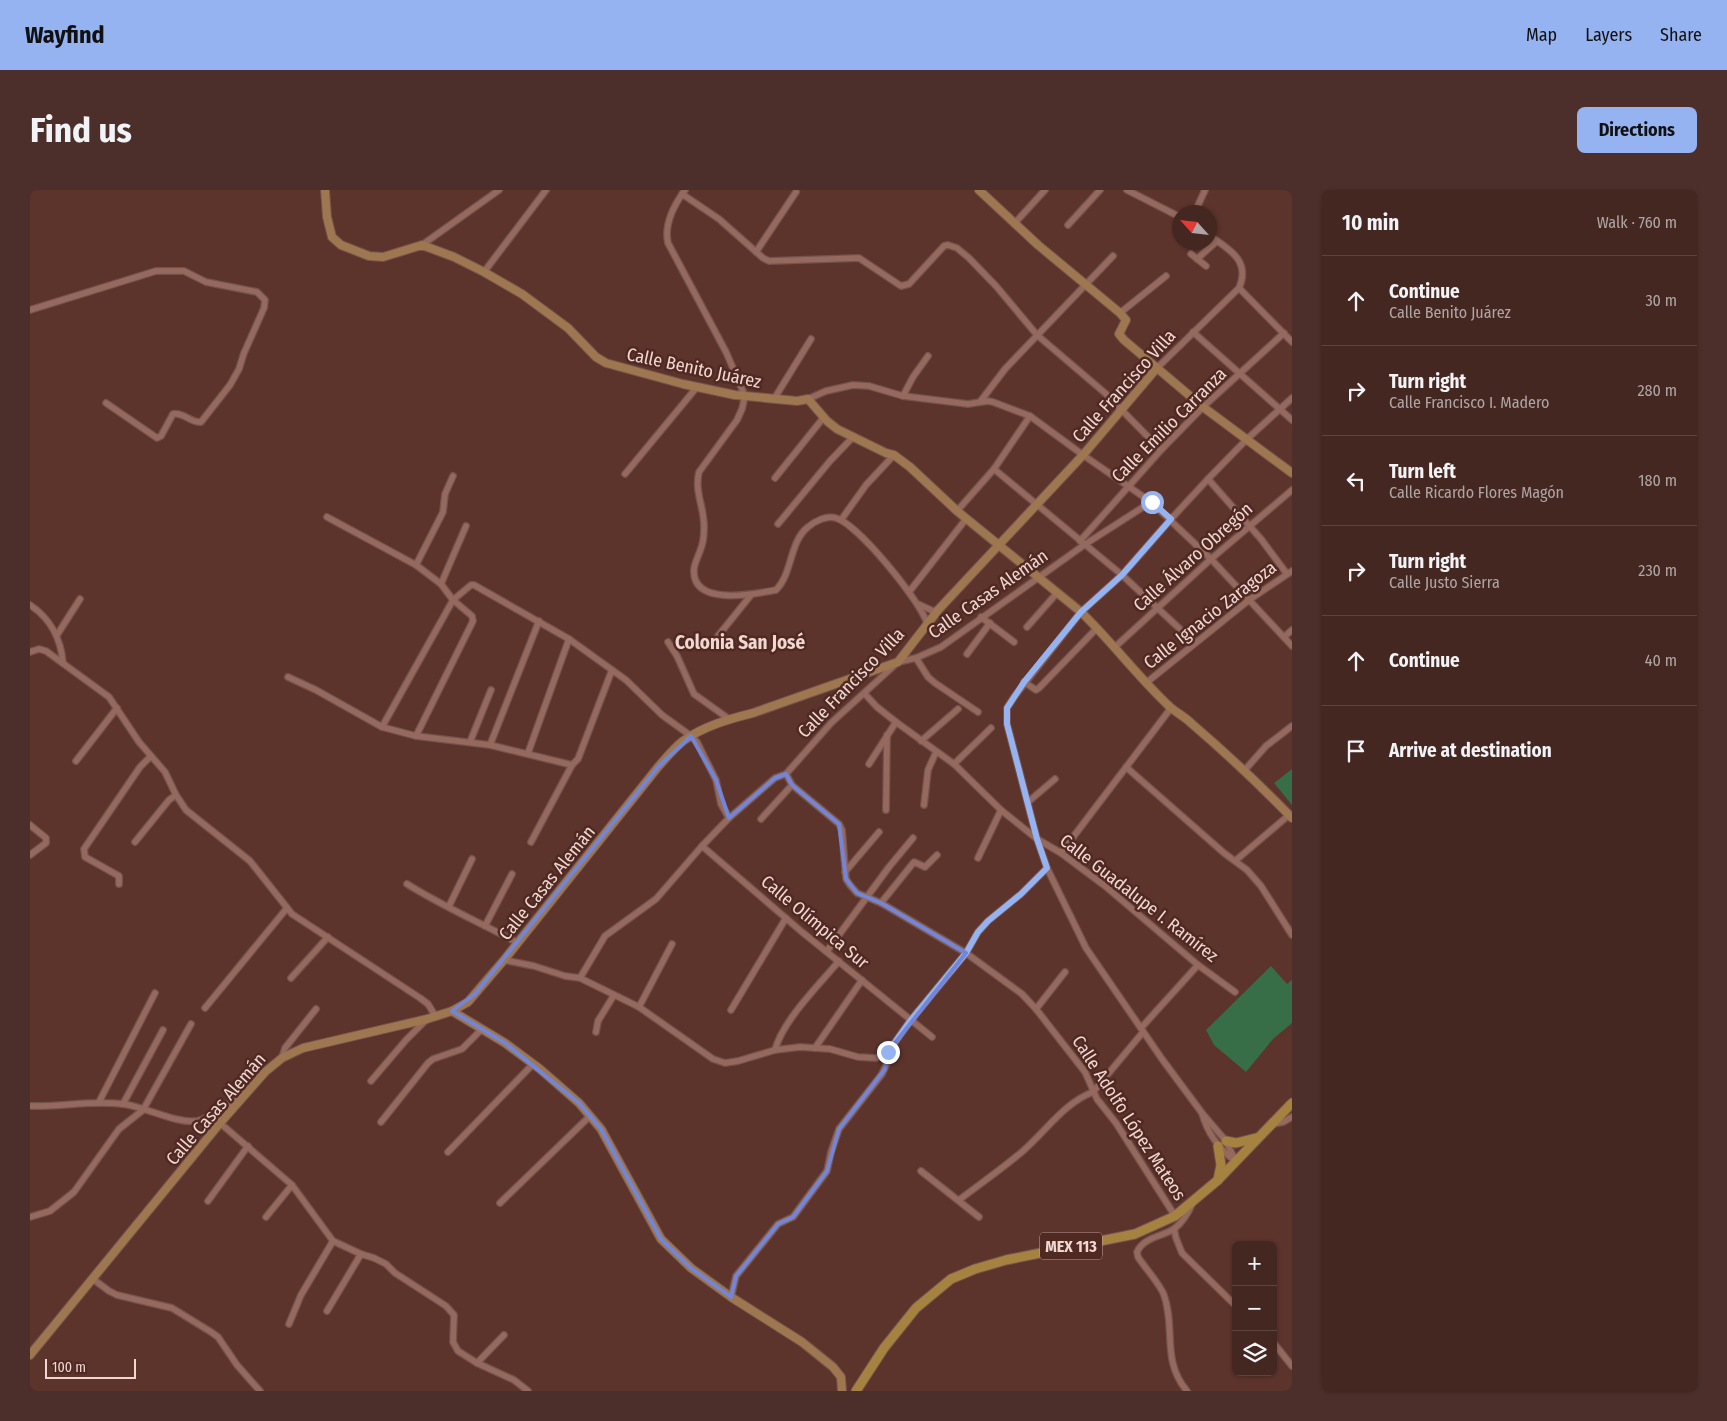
<!DOCTYPE html>
<meta charset="utf-8">
<style>
:root{--surface:#452721;--page:#4c2f2a;--text:#f1f3f6;--muted:#b0a5a5;--line:#5d443f;--accent:#95b2f1}
body{margin:0;font-family:"Fira Sans Condensed",sans-serif;background:var(--page);color:var(--text)}
.controls{position:absolute;right:15px;bottom:15px;display:grid;overflow:hidden;border-radius:8px;box-shadow:0 1px 4px #0004}
.controls button{width:45px;height:45px;display:grid;place-items:center;padding:0;border:0;border-bottom:1px solid var(--line);background:var(--surface);color:var(--text);font:25px sans-serif}
.compass{position:absolute;left:1142px;top:15px;width:45px;height:45px;border-radius:50%;background:var(--surface);box-shadow:0 1px 4px #0004;rotate:297deg}
.scale{position:absolute;left:15px;bottom:12px;width:91px;box-sizing:border-box;padding-left:5px;border:2px solid #f1d7d2;border-top:0;font-size:14px;line-height:18px;white-space:nowrap;color:#f1d7d2;-webkit-text-stroke:4px #502922;paint-order:stroke}
.stop{position:absolute;width:15px;height:15px;margin:-11px;border:4px solid #95b2f1;border-radius:50%;background:#fff}
.stop.end{background:#95b2f1;border-color:#fff;box-shadow:0 1px 5px #0008}
.list{margin:0;padding:0;list-style:none}
h2{display:flex;justify-content:space-between;align-items:center;height:65px;margin:0;padding:0 20px;font-size:21px}
h2 small{font-size:16px;font-weight:400;color:var(--muted)}
.list li{display:grid;grid-template-columns:32px 1fr auto;gap:15px;align-items:center;box-sizing:border-box;height:90px;padding:0 20px;border-top:1px solid var(--line)}
.list b{display:block;font-size:19px;white-space:nowrap}
.list p{margin:0;font-size:16px;white-space:nowrap;color:var(--muted)}
.list em{font-size:16px;font-style:normal;color:var(--muted)}
.icon{flex:none;width:28px;height:28px;fill:none;stroke:currentColor;stroke-width:2;stroke-linecap:round;stroke-linejoin:round}
.map{position:relative;flex:none;width:1262px;height:1201px;overflow:hidden;border-radius:8px}
header{display:flex;align-items:center;gap:30px;box-sizing:border-box;height:70px;padding:0 25px;background:var(--accent);color:#111}
header strong{font-size:24px}
nav{display:flex;gap:28px;margin-inline-start:auto;font-size:18px}
.intro{display:flex;align-items:center;justify-content:space-between;box-sizing:border-box;height:120px;padding:0 30px}
h1{margin:0;font-size:35px}
.button{padding:12px 22px;border-radius:8px;background:var(--accent);color:#111;font-size:18px;font-weight:700}
main{display:flex;gap:30px;padding:0 30px}
aside{flex:1;background:var(--surface);border-radius:8px;box-shadow:0 1px 4px #0004}
.map>svg:first-child{display:block}
</style>
<header>
<strong>Wayfind</strong>
<nav><a>Map</a><a>Layers</a><a>Share</a></nav>
</header>
<div class="intro"><h1>Find us</h1><a class="button">Directions</a></div>
<main>
<div class="map">
<svg width="1262" height="1201" viewBox="0 0 1262 1201">
<rect width="100%" height="100%" fill="#5c342c"/>
<!-- green -->
<g fill="#376d47">
<polygon points="1262,579 1262,615 1244,593"/>
<polygon points="1241,776 1257,794 1262,790 1262,833 1243,849 1216,882 1184,855 1176,840"/>
</g>
<g fill="none" stroke-linecap="round" stroke-linejoin="round">
<defs>
<g id="street">
<path d="M655,0C644,15 634,35 638,53L696,162L715,206L712,219L707,230L669,282C664,303 675,318 674,339C674,347 673,354 670,361C668,367 664,374 664,380C662,417 725,404 746,400C763,383 759,352 778,337C785,331 797,325 806,328C829,335 890,411 897,433"/>
<polyline points="1097,0 1150,27"/>
<polyline points="652,4 689,29 733,68 739,71 829,68 871,96 879,94 914,56 918,55 927,58 939,68 966,96 1007,145 1075,203 1131,260"/>
<polyline points="1165,22 1175,0"/>
<polyline points="984,34 1015,0"/>
<polyline points="1038,35 1070,0"/>
<polyline points="392,55 469,0"/>
<polyline points="726,62 766,2"/>
<polyline points="1161,64 1176,76"/>
<polyline points="1167,69 1187,51"/>
<polyline points="454,82 516,0"/>
<polyline points="1209,98 1262,152"/>
<path d="M0,120L126,81H154L176,92L227,102L235,110L234,118L214,163L209,179L200,195L171,232C160,233 154,222 143,224L131,246L127,248L76,213"/>
<polyline points="1090,123 1136,86"/>
<polyline points="1163,142 1262,230"/>
<path d="M1126,179L1209,98C1221,71 1199,59 1180,46"/>
<polyline points="873,206 883,187 898,166"/>
<polyline points="744,209 781,149"/>
<polyline points="778,209 796,201 823,195 839,196 873,206 938,214 958,211 963,212 1000,226 1053,265 1121,312 1181,369 1262,456"/>
<polyline points="950,212 975,179 1083,66"/>
<polyline points="964,279 1092,385 1165,453"/>
<polyline points="595,284 667,197"/>
<polyline points="745,288 794,227"/>
<polyline points="1178,289 1231,349 1257,384"/>
<polyline points="927,321 964,279 1000,226"/>
<polyline points="297,327 386,375 411,394 423,410 441,395 444,395 539,449 596,490 632,525 661,546 667,552 686,590 691,614 699,628"/>
<polyline points="811,330 836,295 864,265"/>
<polyline points="748,334 800,271 823,247"/>
<polyline points="1050,351 1131,260 1173,217 1254,143"/>
<polyline points="386,375 413,322 415,304 423,286"/>
<polyline points="411,394 436,336"/>
<polyline points="879,402 936,329"/>
<polyline points="888,414 903,421 909,419"/>
<path d="M0,415C20,428 31,449 33,473"/>
<polyline points="951,427 984,452"/>
<polyline points="997,437 1027,403"/>
<polyline points="27,445 50,409"/>
<polyline points="688,446 721,405"/>
<polyline points="1254,447 1262,440"/>
<polyline points="638,452 647,466 664,504 699,529"/>
<polyline points="1085,457 1181,369 1262,300"/>
<polyline points="0,462 9,459 16,461 79,507 109,552 135,582 146,605 156,620 220,671 262,724 390,808 398,814 406,827"/>
<polyline points="937,464 960,433"/>
<polyline points="886,468 898,487 905,493 948,522"/>
<polyline points="258,487 286,500 352,537 386,546 460,555 542,575 548,569 582,480"/>
<polyline points="994,492 1006,500 1009,498 1067,438"/>
<polyline points="1116,493 1219,410 1262,381"/>
<polyline points="834,503 847,517 866,532 924,574 971,620 1007,649 1031,663 1075,696 1168,775 1205,802"/>
<polyline points="352,537 423,410 442,426 443,431 386,546"/>
<polyline points="891,551 928,519"/>
<polyline points="440,552 461,500"/>
<polyline points="460,555 509,431"/>
<polyline points="498,563 539,449"/>
<polyline points="46,571 87,518"/>
<polyline points="839,574 866,532"/>
<polyline points="924,574 961,538"/>
<polyline points="1096,577 1194,663 1217,680 1231,696 1262,745"/>
<polyline points="1214,581 1236,556 1262,536"/>
<polyline points="756,584 762,595 809,634 812,640 816,689 820,695 827,703 851,713 936,763 992,804 1006,819 1055,882 1067,909 1086,933 1145,1026"/>
<polyline points="998,612 1025,589"/>
<polyline points="894,615 898,580 906,562"/>
<polyline points="856,620 857,545"/>
<polyline points="731,629 762,595"/>
<polyline points="0,635 16,648 16,653 0,665"/>
<polyline points="105,652 139,610 146,605"/>
<polyline points="501,652 542,575"/>
<polyline points="672,656 772,742 902,847"/>
<polyline points="1031,663 1141,518"/>
<polyline points="948,668 971,620"/>
<polyline points="1205,671 1259,625"/>
<polyline points="815,682 849,642"/>
<polyline points="89,694 89,686 55,667 54,659 110,577 121,566"/>
<path d="M377,694C412,716 451,733 488,753"/>
<polyline points="851,713 884,672 895,677 907,665"/>
<polyline points="419,716 442,669"/>
<polyline points="455,736 482,684"/>
<polyline points="797,761 859,677 883,648"/>
<polyline points="474,770 504,776 535,786 550,788 609,817 683,869 695,873 708,871 745,860 770,857 800,859 828,867 846,868 852,866 858,862"/>
<polyline points="261,788 298,747"/>
<polyline points="550,788 575,746 626,709 672,656 699,628 745,588 756,584 801,533 868,472 886,468 911,457 1054,355 1121,312"/>
<polyline points="609,817 642,754"/>
<polyline points="175,818 257,718"/>
<polyline points="1006,819 1035,782"/>
<polyline points="701,820 756,728"/>
<polyline points="1111,838 1168,775"/>
<polyline points="566,842 568,831 584,805"/>
<polyline points="785,858 832,790"/>
<path d="M745,860C753,830 789,795 809,771"/>
<polyline points="252,868 255,858 286,819"/>
<polyline points="341,891 376,850 397,829"/>
<polyline points="69,912 125,803"/>
<polyline points="93,914 133,840"/>
<path d="M0,916C31,917 62,910 92,914C114,916 146,934 167,931C184,928 195,912 211,908"/>
<path d="M1172,923C1177,942 1189,959 1204,970"/>
<polyline points="351,932 398,873 403,869 432,859 452,839"/>
<polyline points="190,933 262,995 303,1051 331,1064 344,1068 356,1074 365,1083 416,1116 424,1125 423,1152 428,1161 447,1173 484,1190 498,1201"/>
<polyline points="1243,934 1253,932 1262,927"/>
<polyline points="418,962 503,874"/>
<polyline points="1206,972 1196,951 1172,923 1132,869 1056,758 1017,678 1007,649 977,534 977,518 984,507 1051,422 1092,385 1141,329 1178,289 1216,250 1262,208"/>
<polyline points="891,981 949,1027"/>
<path d="M929,1010C950,994 973,978 993,961C1016,941 1034,913 1063,902L1113,842"/>
<polyline points="178,1011 218,956"/>
<polyline points="470,1013 560,926"/>
<polyline points="0,1027 20,1021 44,1002 89,939 113,920 161,834"/>
<polyline points="236,1027 262,995"/>
<polyline points="1144,1039 1146,1048 1152,1063 1206,1116"/>
<polyline points="63,1089 79,1101 87,1105 142,1118 181,1142 188,1147 207,1175 230,1201"/>
<polyline points="701,1107 706,1086 748,1034 763,1027 797,981 801,962 809,939 852,884 858,871 858,862 880,831 936,763 948,742 958,731 991,704 1017,678"/>
<polyline points="297,1121 331,1064"/>
<polyline points="259,1134 271,1105 303,1051"/>
<polyline points="1243,1152 1262,1176"/>
<polyline points="447,1173 474,1145"/>
<path d="M1157,1201C1131,1170 1146,1139 1134,1105C1130,1094 1115,1078 1108,1067L1107,1062C1114,1047 1131,1047 1144,1039C1153,1032 1159,1022 1163,1012"/>
</g>
<g id="secondary">
<path d="M295,0L297,27L302,47L311,55L339,66L353,67L392,55L424,67L454,82L492,104L538,138L566,167L576,173L653,194L705,205L767,211L778,209L797,231L807,239L856,263L864,265L880,277L927,321L1051,422C1082,452 1108,487 1140,517C1147,523 1155,527 1161,533C1196,563 1230,595 1262,628"/>
<polyline points="949,0 1008,55 1090,123 1096,130 1089,144 1094,150 1173,217 1262,283"/>
<polyline points="422,821 475,853 510,879 549,913 571,939 631,1049 661,1078 701,1107 772,1152 803,1177 811,1187 812,1201"/>
<path d="M0,1165L190,933L235,882L252,868L273,858L397,829L422,821L438,812L474,770L628,577C636,568 644,558 653,551C674,536 699,529 723,523L868,472L909,419L1053,265L1126,179"/>
</g>
<g id="primary">
<polyline points="1196,951 1206,953 1226,948"/>
<polyline points="1188,990 1191,975 1188,956"/>
<polyline points="826,1201 854,1158 886,1118 921,1089 945,1079 976,1070 1105,1044 1145,1026 1188,990 1262,913"/>
</g>
</defs>
<!-- street casing -->
<use href="#street" stroke="#74534c" stroke-width="8"/>
<!-- secondary casing -->
<use href="#secondary" stroke="#74534c" stroke-width="10"/>
<!-- primary casing -->
<use href="#primary" stroke="#74534c" stroke-width="11"/>
<!-- street -->
<use href="#street" stroke="#96695f" stroke-width="5.5"/>
<!-- secondary -->
<use href="#secondary" stroke="#9e7650" stroke-width="8"/>
<!-- primary -->
<use href="#primary" stroke="#a68241" stroke-width="9"/>
</g>
<g fill="none" stroke-linecap="round" stroke-linejoin="round">
<!-- route -->
<polyline stroke="#95b2f1" stroke-width="6" points="858,862 880,831 936,763 948,742 958,731 991,704 1017,678 1007,649 977,534 977,518 994,492 1051,422 1092,385 1141,329 1122,312"/>
</g>
<!-- marked area -->
<path fill="none" stroke="#7285d6" stroke-width="4" stroke-linejoin="round" d="M661,546L686,590L699,628L745,588L756,584L762,595L809,634L816,689L827,703L851,713L936,763L858,862L855,879L809,939L797,981L763,1027L748,1034L706,1086L701,1107L661,1078L631,1049L571,939L549,913L475,853L422,821L445,804L628,577Z"/>
<g text-anchor="middle" stroke-width="5" stroke-linejoin="round" paint-order="stroke">
<!-- shield labels -->
<rect fill="#502922" stroke="#c1a39d" stroke-width="1" x="1010" y="1042.5" width="62" height="27" rx="4"/>
<g font-size="16" font-weight="bold" fill="#f1d7d2">
<text x="1041" y="1062">MEX 113</text>
</g>
<!-- street labels -->
<g font-size="18" fill="#f1d7d2" stroke="#502922">
<text transform="translate(664 178) rotate(12)" y="6">Calle Benito Juárez</text>
<text transform="translate(1094 196) rotate(-48)" y="6">Calle Francisco Villa</text>
<text transform="translate(1139 235) rotate(-45)" y="6">Calle Emilio Carranza</text>
<text transform="translate(1163 367) rotate(-42)" y="6">Calle Álvaro Obregón</text>
<text transform="translate(958 404) rotate(-35)" y="6">Calle Casas Alemán</text>
<text transform="translate(1180 425) rotate(-38)" y="6">Calle Ignacio Zaragoza</text>
<text transform="translate(821 493) rotate(-46)" y="6">Calle Francisco Villa</text>
<text transform="translate(517 693) rotate(-51)" y="6">Calle Casas Alemán</text>
<text transform="translate(1109 708) rotate(38)" y="6">Calle Guadalupe I. Ramírez</text>
<text transform="translate(785 732) rotate(40)" y="6">Calle Olímpica Sur</text>
<text transform="translate(186 919) rotate(-49)" y="6">Calle Casas Alemán</text>
<text transform="translate(1099 928) rotate(57)" y="6">Calle Adolfo López Mateos</text>
</g>
<!-- neighbourhood labels -->
<g font-size="19" font-weight="bold" fill="#f1d7d2" stroke="#502922">
<text x="710" y="459">Colonia San José</text>
</g>
</g>
</svg>
<div class="controls">
<button>+</button>
<button>−</button>
<button><svg class="icon" aria-label="layers" viewBox="0 0 24 24"><path d="M12 4l9 5-9 5-9-5zM3 14l9 5 9-5"/></svg></button>
</div>
<svg class="compass" viewBox="-18 -18 36 36"><path d="M0-13l5 13h-10z" fill="#e53935"/><path d="M0 13l5-13h-10z" fill="#b0a5a5"/></svg>
<div class="scale">100 m</div>
<div class="stop" style="left:1122px;top:312px"></div>
<div class="stop end" style="left:858px;top:862px"></div>
</div>
<aside>
<h2>10 min<small>Walk · 760 m</small></h2>
<ul class="list">
<li><svg class="icon" aria-label="ahead" viewBox="0 0 24 24"><path d="M12 20V5M6 11l6-6 6 6"/></svg><div><b>Continue</b><p>Calle Benito Juárez</p></div><em>30 m</em></li>
<li><svg class="icon" aria-label="right" viewBox="0 0 24 24"><path d="M7 20v-9h11M14 6l5 5-5 5"/></svg><div><b>Turn right</b><p>Calle Francisco I. Madero</p></div><em>280 m</em></li>
<li><svg class="icon" aria-label="left" viewBox="0 0 24 24"><path d="M17 20v-9H6M10 6l-5 5 5 5"/></svg><div><b>Turn left</b><p>Calle Ricardo Flores Magón</p></div><em>180 m</em></li>
<li><svg class="icon" aria-label="right" viewBox="0 0 24 24"><path d="M7 20v-9h11M14 6l5 5-5 5"/></svg><div><b>Turn right</b><p>Calle Justo Sierra</p></div><em>230 m</em></li>
<li><svg class="icon" aria-label="ahead" viewBox="0 0 24 24"><path d="M12 20V5M6 11l6-6 6 6"/></svg><div><b>Continue</b></div><em>40 m</em></li>
<li><svg class="icon" aria-label="arrive" viewBox="0 0 24 24"><path d="M6 21V4h12l-3 4 3 4H6"/></svg><div><b>Arrive at destination</b></div></li>
</ul>
</aside>
</main>
